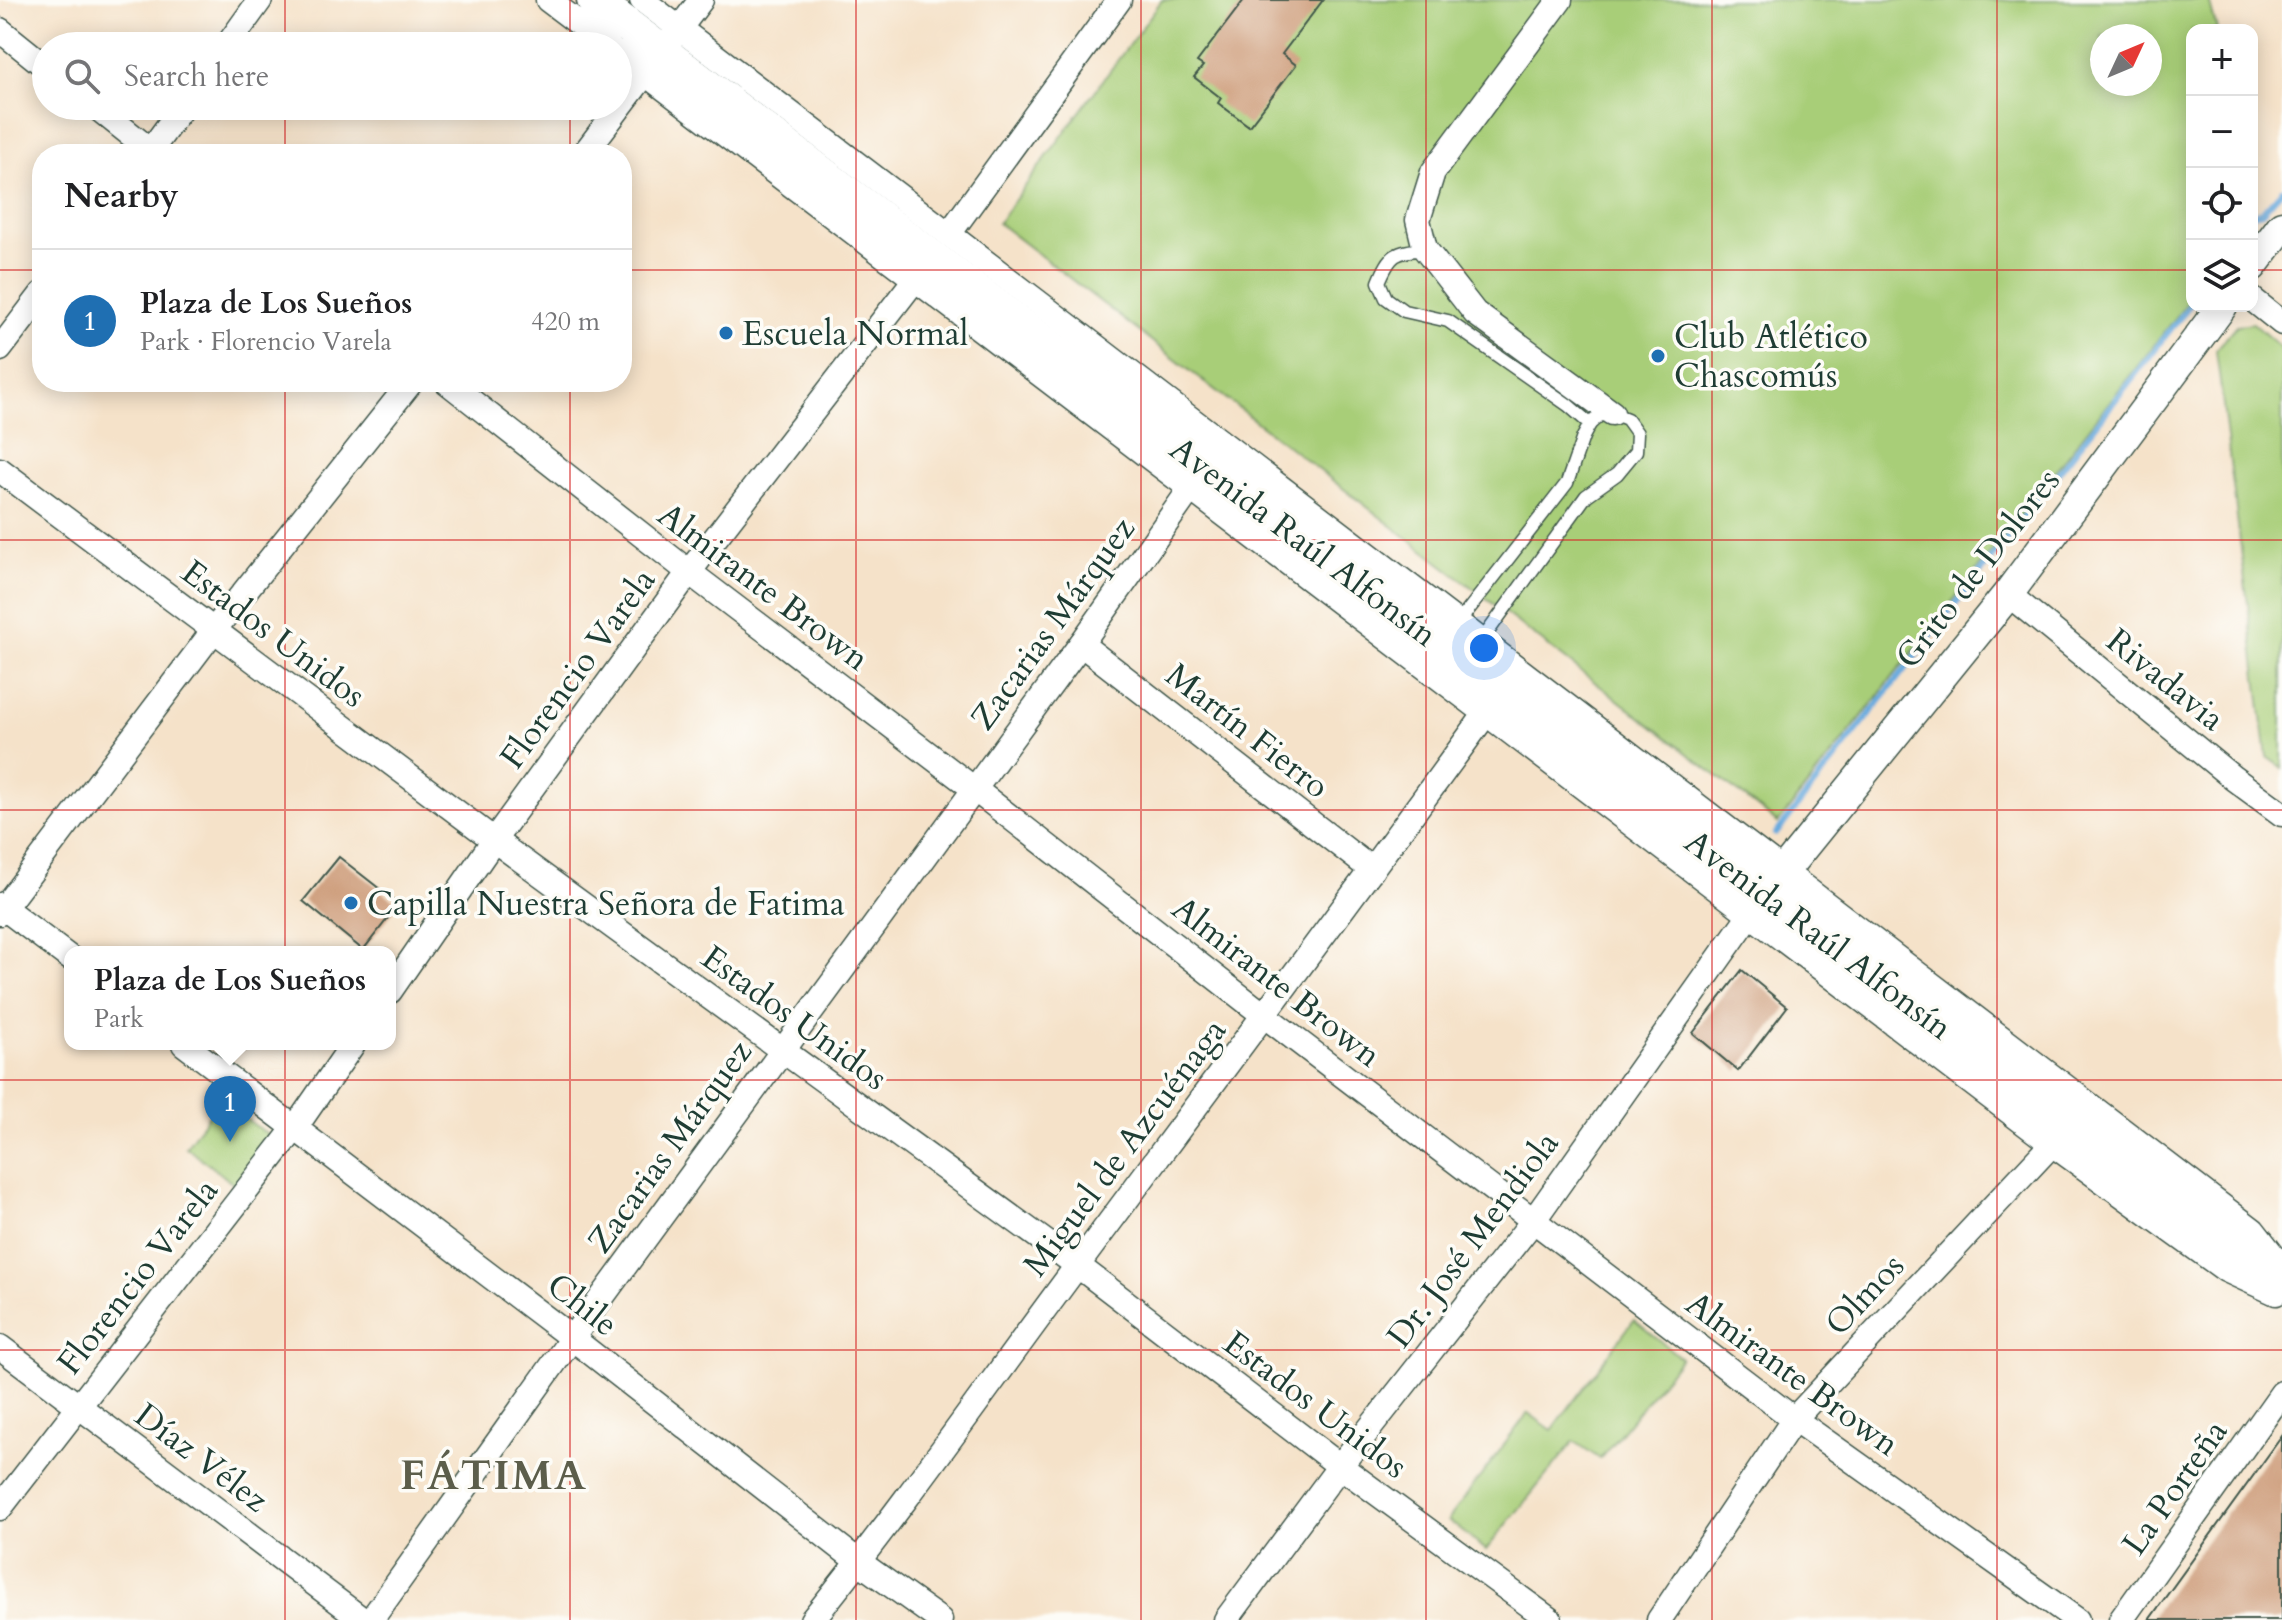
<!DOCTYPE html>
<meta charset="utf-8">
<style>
:root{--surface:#fff;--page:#f2f2f2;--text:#202124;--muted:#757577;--line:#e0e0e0;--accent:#1f6fb2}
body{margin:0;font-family:Cardo,serif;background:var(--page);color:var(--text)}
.controls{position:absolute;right:24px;top:24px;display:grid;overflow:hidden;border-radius:16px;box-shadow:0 4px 20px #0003}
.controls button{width:72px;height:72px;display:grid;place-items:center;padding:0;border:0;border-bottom:2px solid var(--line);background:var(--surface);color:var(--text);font:40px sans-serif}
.compass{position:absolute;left:2090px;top:24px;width:72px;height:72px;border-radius:50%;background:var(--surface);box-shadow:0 4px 20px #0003;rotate:46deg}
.you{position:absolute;left:1484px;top:648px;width:28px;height:28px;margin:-20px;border:6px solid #fff;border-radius:50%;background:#1a73e8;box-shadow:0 0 0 12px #1a73e833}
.badge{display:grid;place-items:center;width:52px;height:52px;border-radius:50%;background:var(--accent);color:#fff;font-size:26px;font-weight:700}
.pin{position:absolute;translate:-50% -66px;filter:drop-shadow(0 2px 4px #0008)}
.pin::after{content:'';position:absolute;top:42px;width:28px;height:24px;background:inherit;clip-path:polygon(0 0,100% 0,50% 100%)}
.popup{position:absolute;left:64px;top:946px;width:332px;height:104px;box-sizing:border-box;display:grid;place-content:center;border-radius:16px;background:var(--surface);filter:drop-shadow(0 2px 6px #0005);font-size:26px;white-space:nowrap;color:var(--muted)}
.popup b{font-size:30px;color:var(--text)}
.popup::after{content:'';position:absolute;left:50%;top:100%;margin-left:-16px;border:16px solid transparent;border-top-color:var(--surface)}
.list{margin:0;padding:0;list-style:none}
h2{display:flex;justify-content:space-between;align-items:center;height:104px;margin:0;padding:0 32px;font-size:34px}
h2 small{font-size:26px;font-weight:400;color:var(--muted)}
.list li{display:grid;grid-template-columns:52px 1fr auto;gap:24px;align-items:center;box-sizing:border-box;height:144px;padding:0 32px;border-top:2px solid var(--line)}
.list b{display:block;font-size:30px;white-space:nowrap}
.list p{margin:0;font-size:26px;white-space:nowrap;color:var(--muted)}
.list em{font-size:26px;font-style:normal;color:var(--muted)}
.icon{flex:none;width:44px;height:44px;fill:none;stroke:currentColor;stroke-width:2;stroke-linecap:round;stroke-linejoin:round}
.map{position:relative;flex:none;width:2282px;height:1620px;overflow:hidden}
.search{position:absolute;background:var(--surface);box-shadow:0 4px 20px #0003;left:32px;top:32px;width:600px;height:88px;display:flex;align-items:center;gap:20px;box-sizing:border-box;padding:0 28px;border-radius:44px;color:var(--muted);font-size:30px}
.panel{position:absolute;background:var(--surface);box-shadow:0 4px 20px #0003;left:32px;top:144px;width:600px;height:248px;border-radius:32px}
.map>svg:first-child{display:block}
</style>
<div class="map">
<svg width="2282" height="1620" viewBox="0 0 2282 1620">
<rect width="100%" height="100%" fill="#fdfcf7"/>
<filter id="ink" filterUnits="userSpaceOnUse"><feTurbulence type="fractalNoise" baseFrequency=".0125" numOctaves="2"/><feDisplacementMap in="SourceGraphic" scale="16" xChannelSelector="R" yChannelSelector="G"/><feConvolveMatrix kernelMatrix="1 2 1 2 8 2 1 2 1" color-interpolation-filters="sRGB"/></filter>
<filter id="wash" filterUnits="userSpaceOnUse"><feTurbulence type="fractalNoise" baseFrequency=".006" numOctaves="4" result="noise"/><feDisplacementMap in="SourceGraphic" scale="32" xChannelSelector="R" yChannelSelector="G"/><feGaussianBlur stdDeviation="1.8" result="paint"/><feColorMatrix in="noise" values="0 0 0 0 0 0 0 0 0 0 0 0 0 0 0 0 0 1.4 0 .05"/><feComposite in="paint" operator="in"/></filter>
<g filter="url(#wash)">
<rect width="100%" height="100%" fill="#f5e2c9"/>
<!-- green -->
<g fill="#a8ce78" stroke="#648656" stroke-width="2" fill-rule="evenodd">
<path d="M1162,0H2209L2217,30H2192V297L1778,823L998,223ZM2102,36H2150V84H2102Z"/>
<polygon points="2253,323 2282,349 2282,768 2267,757 2216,350 2237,325"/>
<polygon points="220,1100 271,1137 272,1154 243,1191 186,1147"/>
<polygon points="1634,1320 1681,1358 1600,1459 1574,1441 1486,1550 1448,1520 1528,1413 1552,1430"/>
</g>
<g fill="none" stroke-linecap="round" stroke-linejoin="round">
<!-- stream -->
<g stroke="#6babde" stroke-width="6">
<polyline points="2252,214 2262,212 2282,190"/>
<polyline points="1776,834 2192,302"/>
<polyline points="46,924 47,923"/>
</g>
</g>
<g id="blocks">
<!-- building -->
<g fill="#cc9a77">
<polygon points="1244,0 1323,0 1282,54 1296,65 1249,126 1218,103 1221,98 1194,77 1203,66 1197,62"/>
<polygon points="339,857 399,904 363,950 303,901"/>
<polygon points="1742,970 1787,1007 1738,1071 1693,1033"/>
<polygon points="2282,1436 2282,1620 2149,1620"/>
</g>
</g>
</g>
<g filter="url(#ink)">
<use href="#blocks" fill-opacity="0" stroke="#3f564a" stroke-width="2"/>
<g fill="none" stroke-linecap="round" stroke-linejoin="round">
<defs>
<g id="service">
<path d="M1425,249C1395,252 1391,253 1379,282L1386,298L1404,311L1448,321L1568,405L1590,424"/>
<polyline points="1459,622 1567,483 1583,437 1590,424 1599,416 1612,413 1627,419 1637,433 1636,451 1617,474 1586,496 1482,640"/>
</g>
<g id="minor">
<polyline points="548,0 609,46"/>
<polyline points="642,0 2253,1230 2282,1267"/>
<polyline points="1560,0 1433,172 1418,220 1425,249 1475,313 1612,413"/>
<polyline points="0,30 46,67"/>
<polyline points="227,46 260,0"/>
<polyline points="618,53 2052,1144 2226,1270 2276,1293"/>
<polyline points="95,106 155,154"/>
<polyline points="148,154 183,106"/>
<polyline points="584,154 701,0"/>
<polyline points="949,234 1119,0"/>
<polyline points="2252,299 2282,323"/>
<polyline points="0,349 42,294"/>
<polyline points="447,382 689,572 973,788 1265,1016 1794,1419 2077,1620"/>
<polyline points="0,470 494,840 1077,1265 1340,1466 1550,1620"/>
<polyline points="2008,594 2233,778 2282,814"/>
<polyline points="1081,644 1372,870"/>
<polyline points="0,905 70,958"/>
<polyline points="0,913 214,630 411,382"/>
<polyline points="390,991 494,840 689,572 916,278"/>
<polyline points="184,1044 572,1338 859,1562 940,1620"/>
<polyline points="0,1347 363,1620"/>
<polyline points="0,1508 295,1128 353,1044"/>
<polyline points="371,1620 572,1338 1081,644 1201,474"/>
<path d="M812,1620C905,1505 989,1384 1077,1266C1214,1082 1352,898 1487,712"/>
<polyline points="1226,1620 1340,1466 1533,1221 1761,899"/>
<polyline points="1659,1620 1794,1419 2052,1144"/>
<polyline points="2121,1620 2282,1393"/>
</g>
<g id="tertiary">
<polyline points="2252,266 2282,226"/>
<polyline points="1765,894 2008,594 2222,306"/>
</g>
<polyline id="secondary" points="594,0 2282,1285"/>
</defs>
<!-- service casing -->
<use href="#service" stroke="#3f564a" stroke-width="15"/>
<!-- minor casing -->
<use href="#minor" stroke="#3f564a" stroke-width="27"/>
<!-- tertiary casing -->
<use href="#tertiary" stroke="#3f564a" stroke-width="33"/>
<!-- secondary casing -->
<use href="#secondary" stroke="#3f564a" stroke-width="37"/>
<!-- service -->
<use href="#service" stroke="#fff" stroke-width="12"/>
<!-- minor -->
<use href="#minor" stroke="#fff" stroke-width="24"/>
<!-- tertiary -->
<use href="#tertiary" stroke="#fff" stroke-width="30"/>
<!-- secondary -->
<use href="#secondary" stroke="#fff" stroke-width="34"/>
</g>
</g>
<!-- grid -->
<path fill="none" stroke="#d62828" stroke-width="2" stroke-opacity="0.55" d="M285,0V46M570,0V46M856,0V1620M1141,0V1620M1426,0V1620M1712,0V1620M1997,0V1620M285,106V154M570,106V154M0,270H42M622,270H2192M2252,270H2282M285,382V1620M570,382V1620M0,540H2282M0,810H2282M0,1080H2282M0,1350H2282"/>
<!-- markers -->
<g fill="#1f6fb2" stroke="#fdfcf7" stroke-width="3">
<circle cx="726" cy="333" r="8"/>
<circle cx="1658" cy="356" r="8"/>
<circle cx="351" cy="903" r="8"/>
</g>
<g text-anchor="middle" stroke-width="7" stroke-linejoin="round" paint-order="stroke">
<!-- poi labels -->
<g font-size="34" fill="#1f3d34" stroke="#fdfcf7" text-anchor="start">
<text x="742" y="345">Escuela Normal</text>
<text x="1674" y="348">Club Atlético<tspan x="1674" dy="39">Chascomús</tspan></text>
<text x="367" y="915">Capilla Nuestra Señora de Fatima</text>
</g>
<!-- street labels -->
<g font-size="34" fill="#1f3d34" stroke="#fdfcf7">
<text transform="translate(1304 541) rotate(37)" y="12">Avenida Raúl Alfonsín</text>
<text transform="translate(1977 568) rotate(-52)" y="12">Grito de Dolores</text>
<text transform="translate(764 586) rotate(37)" y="12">Almirante Brown</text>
<text transform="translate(1052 623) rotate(-54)" y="12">Zacarias Márquez</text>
<text transform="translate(274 633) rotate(37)" y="12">Estados Unidos</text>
<text transform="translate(577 668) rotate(-54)" y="12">Florencio Varela</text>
<text transform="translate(2166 679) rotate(39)" y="12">Rivadavia</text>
<text transform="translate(1248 730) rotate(38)" y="12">Martín Fierro</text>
<text transform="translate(1819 934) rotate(37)" y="12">Avenida Raúl Alfonsín</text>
<text transform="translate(1277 981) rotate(38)" y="12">Almirante Brown</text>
<text transform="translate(795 1017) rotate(36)" y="12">Estados Unidos</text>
<text transform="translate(669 1146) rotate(-54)" y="12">Zacarias Márquez</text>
<text transform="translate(1124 1147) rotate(-53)" y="12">Miguel de Azcuénaga</text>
<text transform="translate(1472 1239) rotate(-53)" y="12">Dr. José Mendiola</text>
<text transform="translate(137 1276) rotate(-52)" y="12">Florencio Varela</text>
<text transform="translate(1864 1294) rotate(-47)" y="12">Olmos</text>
<text transform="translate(583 1304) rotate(38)" y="12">Chile</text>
<text transform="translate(1793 1373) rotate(36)" y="12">Almirante Brown</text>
<text transform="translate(1316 1404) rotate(37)" y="12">Estados Unidos</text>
<text transform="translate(202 1457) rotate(37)" y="12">Díaz Vélez</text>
<text transform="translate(2174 1487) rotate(-55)" y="12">La Porteña</text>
</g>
<!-- district labels -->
<g font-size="42" font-weight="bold" letter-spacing="2" fill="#5c5e4b" stroke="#fdfcf7">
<text x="494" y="1489">FÁTIMA</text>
</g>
</g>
</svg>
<div class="controls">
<button>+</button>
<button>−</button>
<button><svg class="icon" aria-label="locate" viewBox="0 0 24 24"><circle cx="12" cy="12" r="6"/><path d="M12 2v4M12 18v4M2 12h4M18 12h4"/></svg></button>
<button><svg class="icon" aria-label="layers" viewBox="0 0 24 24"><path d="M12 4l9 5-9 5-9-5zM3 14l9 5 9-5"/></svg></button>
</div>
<svg class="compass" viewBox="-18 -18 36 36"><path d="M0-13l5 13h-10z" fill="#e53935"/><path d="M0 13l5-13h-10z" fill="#757577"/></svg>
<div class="you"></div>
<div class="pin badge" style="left:230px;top:1142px">1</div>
<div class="popup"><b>Plaza de Los Sueños</b>Park</div>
<div class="search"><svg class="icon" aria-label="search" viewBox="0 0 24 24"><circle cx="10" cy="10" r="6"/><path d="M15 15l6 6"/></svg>Search here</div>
<section class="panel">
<h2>Nearby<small></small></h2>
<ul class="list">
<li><span class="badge">1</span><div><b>Plaza de Los Sueños</b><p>Park · Florencio Varela</p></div><em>420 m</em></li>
</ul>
</section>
</div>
